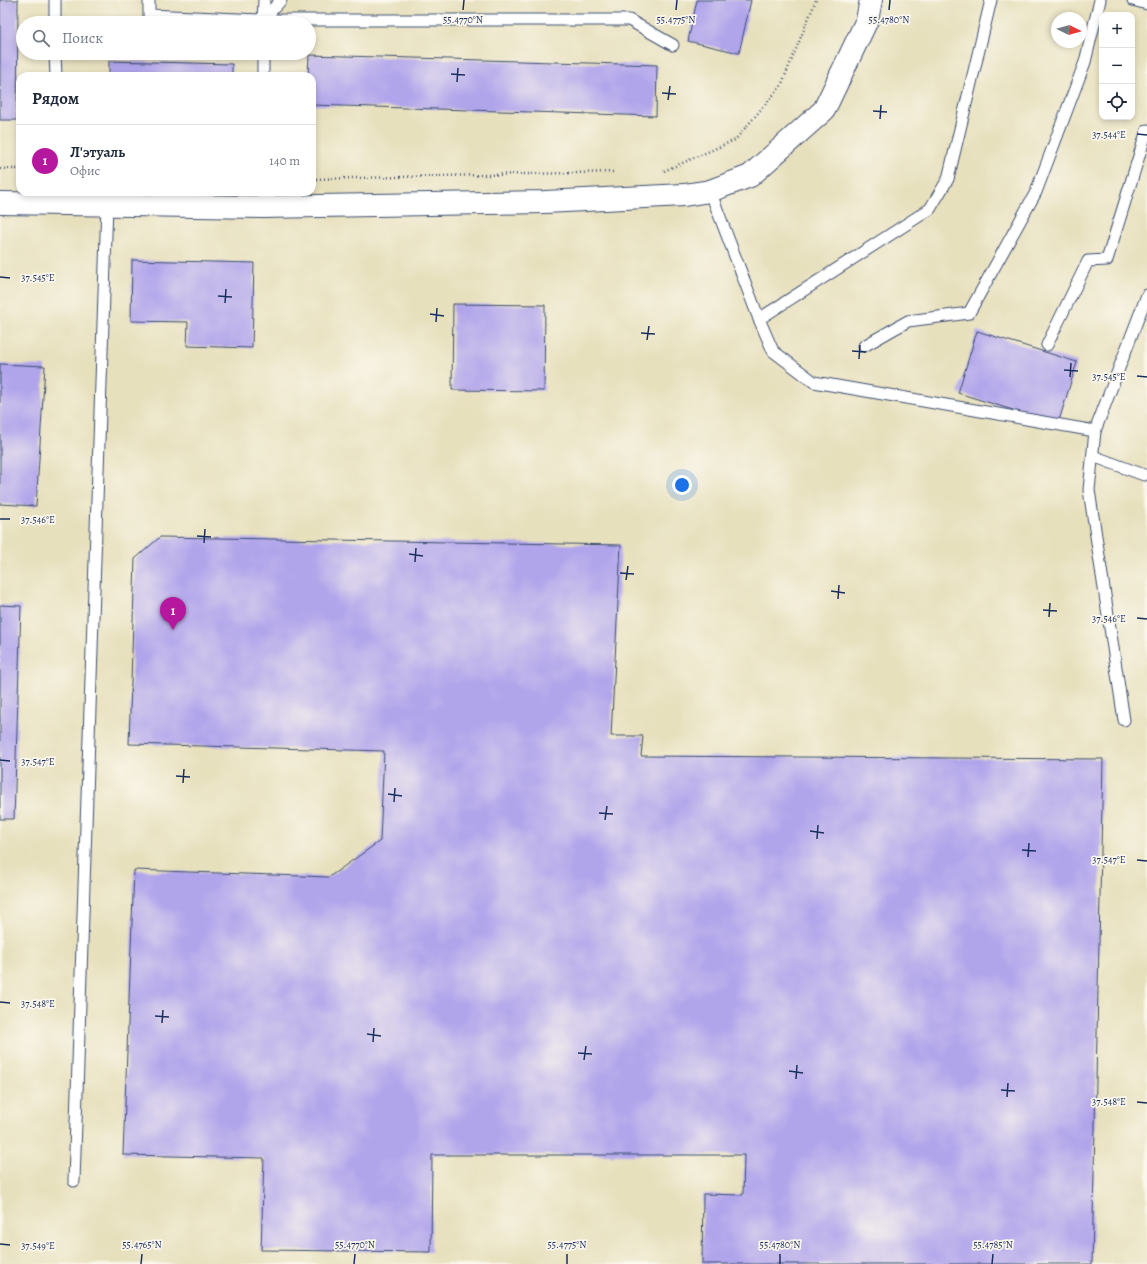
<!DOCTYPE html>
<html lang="ru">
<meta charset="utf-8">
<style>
:root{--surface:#fff;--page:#f6f6f7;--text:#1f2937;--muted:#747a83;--line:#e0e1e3;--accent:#b5179e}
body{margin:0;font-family:Alegreya,serif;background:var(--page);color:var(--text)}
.controls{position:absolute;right:12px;top:12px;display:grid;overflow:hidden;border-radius:8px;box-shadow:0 2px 6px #0003}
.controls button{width:36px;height:36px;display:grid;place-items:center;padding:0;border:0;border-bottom:1px solid var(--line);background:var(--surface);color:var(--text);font:20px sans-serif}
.compass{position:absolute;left:1051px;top:12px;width:36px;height:36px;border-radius:50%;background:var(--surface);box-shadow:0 2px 6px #0003;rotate:95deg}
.you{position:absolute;left:682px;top:485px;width:14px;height:14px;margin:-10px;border:3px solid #fff;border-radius:50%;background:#1a73e8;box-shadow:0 0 0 6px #1a73e833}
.badge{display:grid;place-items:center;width:26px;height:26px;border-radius:50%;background:var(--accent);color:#fff;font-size:13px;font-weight:700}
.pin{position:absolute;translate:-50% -33px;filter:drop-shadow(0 1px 2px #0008)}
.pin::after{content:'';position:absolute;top:21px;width:14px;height:12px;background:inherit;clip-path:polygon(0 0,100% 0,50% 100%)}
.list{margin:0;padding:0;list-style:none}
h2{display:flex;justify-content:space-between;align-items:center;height:52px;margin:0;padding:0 16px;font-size:17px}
h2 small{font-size:13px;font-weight:400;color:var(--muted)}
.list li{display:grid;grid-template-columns:26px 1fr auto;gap:12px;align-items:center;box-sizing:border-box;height:72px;padding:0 16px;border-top:1px solid var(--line)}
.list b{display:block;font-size:15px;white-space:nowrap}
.list p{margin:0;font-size:13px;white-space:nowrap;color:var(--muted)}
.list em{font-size:13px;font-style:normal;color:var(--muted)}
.icon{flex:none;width:22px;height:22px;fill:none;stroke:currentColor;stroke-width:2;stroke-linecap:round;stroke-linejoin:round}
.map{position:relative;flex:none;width:1147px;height:1264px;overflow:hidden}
.search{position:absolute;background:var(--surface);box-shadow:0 2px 6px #0003;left:16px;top:16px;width:300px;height:44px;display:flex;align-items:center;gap:10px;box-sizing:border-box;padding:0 14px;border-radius:22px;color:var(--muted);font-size:15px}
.panel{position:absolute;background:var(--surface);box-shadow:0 2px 6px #0003;left:16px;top:72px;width:300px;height:124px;border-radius:12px}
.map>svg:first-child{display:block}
</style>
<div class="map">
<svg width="1147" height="1264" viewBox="0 0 1147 1264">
<rect width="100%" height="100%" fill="#fbf7ec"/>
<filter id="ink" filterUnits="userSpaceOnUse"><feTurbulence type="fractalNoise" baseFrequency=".025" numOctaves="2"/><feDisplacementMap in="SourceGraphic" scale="8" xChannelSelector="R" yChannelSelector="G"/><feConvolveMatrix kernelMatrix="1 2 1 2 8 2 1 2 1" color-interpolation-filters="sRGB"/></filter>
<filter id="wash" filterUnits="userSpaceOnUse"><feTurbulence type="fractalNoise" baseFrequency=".012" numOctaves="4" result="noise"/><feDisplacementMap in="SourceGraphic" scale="16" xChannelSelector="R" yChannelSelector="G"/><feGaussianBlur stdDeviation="0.9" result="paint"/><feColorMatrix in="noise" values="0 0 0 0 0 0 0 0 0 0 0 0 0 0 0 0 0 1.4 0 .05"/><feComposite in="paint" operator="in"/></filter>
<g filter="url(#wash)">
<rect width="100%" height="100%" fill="#e7e0bd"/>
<g id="blocks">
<!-- building -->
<g fill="#b0a4eb">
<polygon points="0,0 18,0 17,120 0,120"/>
<polygon points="697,0 751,0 739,53 688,41"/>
<polygon points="309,55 657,65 656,116 312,105 312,76 308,76"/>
<polygon points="109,61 232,64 232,76 109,76"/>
<polygon points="132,260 254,263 252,348 187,346 188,322 131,321"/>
<polygon points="453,304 545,305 544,391 452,390"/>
<polygon points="977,331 1077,362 1058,424 958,393"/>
<polygon points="0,364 45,366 36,506 0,504"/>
<polygon points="160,537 621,545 611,736 643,736 641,756 1103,759 1092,1264 702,1264 703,1194 743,1195 744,1155 432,1155 431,1252 261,1250 264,1158 123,1155 134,870 329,877 380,841 384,751 129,744 135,559"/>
<polygon points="0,605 21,606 14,819 0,819"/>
</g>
</g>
</g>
<g filter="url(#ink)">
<use href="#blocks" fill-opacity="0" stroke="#3a4a6c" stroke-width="1"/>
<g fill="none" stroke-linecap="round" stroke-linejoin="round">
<defs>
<g id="service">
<polyline points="55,0 55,23"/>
<polyline points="149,0 149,15 263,20 281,0"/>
<polyline points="1133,0 1147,4"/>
<polyline points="263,20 629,20 673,45"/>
<polyline points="263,22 264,0"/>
<polyline points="55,53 56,76"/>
<polyline points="263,76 263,53"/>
<polyline points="710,191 759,319 773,351 814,382 1095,431 1147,295"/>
<polyline points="263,192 263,207"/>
<polyline points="759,319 930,209 948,179 991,0"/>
<polyline points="1047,345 1088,261 1107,260 1147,130"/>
<polyline points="864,346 908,321 969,313 1036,192 1085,62 1100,0"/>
<polyline points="1095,431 1089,490 1124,720"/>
<polyline points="1093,456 1144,475"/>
<polyline points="74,1181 107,205"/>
</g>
<polyline id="tertiary" points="0,203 263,207 545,202 684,195 710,191 750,176 824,110 867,20 871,0"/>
</defs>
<!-- service casing -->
<use href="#service" stroke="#3a4a6c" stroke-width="13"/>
<!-- tertiary casing -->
<use href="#tertiary" stroke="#3a4a6c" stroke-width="24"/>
<!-- path -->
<g stroke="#3a4a6c" stroke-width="2.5" stroke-dasharray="1 3" stroke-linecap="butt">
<polyline points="0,169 20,169"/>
<polyline points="664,171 735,140 781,86 816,0"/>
<polyline points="312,179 615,172"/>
</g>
<!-- service -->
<use href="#service" stroke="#fff" stroke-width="11"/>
<!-- tertiary -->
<use href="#tertiary" stroke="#fff" stroke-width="22"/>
</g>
</g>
<!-- ticks -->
<path fill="none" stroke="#1b2f5e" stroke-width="1.5" d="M463,10L464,0M676,10L677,0M889,10L890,0M451,74L465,75M457,82L458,68M662,93L676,94M668,100L670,86M873,111L887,112M880,119L881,105M1137,134L1147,135M0,277L10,278M218,296L232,297M225,303L226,289M430,314L444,316M436,322L437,308M641,333L655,334M647,340L649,326M852,351L866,352M859,359L860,345M1064,370L1078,371M1137,376L1147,377M1070,377L1071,363M0,519H10M197,536L211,537M204,543L205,529M409,554L423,556M415,562L416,548M620,573L634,574M626,580L628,566M831,591L845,593M838,599L839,585M1043,610L1057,611M1049,617L1050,603M1137,618L1147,619M0,760L10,761M176,776L190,777M183,783L184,769M388,794L402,796M394,802L395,788M599,813L613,814M605,820L607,806M810,831L824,833M817,839L818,825M1022,850L1036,851M1028,857L1029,843M1137,860L1147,861M0,1002L10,1003M155,1016L169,1017M162,1023L163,1010M367,1034L381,1036M373,1042L374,1028M578,1053L592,1054M584,1060L586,1046M789,1071L803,1073M796,1079L797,1065M1001,1090L1015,1091M1007,1097L1008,1083M1137,1102L1147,1103M0,1244L10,1245M141,1264L142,1254M354,1264L355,1254M567,1264V1254M780,1264V1254M992,1264L993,1254"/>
<g font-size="10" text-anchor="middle" fill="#1b2f5e" stroke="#fbf7ec" stroke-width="3.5" stroke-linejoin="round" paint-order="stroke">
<text x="463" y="23">55.4770°N</text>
<text x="676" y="23">55.4775°N</text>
<text x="889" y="23">55.4780°N</text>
<text x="1109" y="138">37.544°E</text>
<text x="38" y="281">37.545°E</text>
<text x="1109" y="380">37.545°E</text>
<text x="38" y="523">37.546°E</text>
<text x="1109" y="622">37.546°E</text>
<text x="38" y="765">37.547°E</text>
<text x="1109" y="863">37.547°E</text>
<text x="38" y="1007">37.548°E</text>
<text x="1109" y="1105">37.548°E</text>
<text x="142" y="1248">55.4765°N</text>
<text x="355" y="1248">55.4770°N</text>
<text x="567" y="1248">55.4775°N</text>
<text x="780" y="1248">55.4780°N</text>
<text x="993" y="1248">55.4785°N</text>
<text x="38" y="1249">37.549°E</text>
</g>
</svg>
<div class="controls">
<button>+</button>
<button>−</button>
<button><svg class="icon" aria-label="locate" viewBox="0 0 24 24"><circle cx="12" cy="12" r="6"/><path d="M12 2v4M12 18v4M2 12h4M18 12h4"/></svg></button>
</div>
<svg class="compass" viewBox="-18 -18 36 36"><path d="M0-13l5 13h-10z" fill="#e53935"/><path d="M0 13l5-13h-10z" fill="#747a83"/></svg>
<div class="you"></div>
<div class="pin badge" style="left:173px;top:630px">1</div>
<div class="search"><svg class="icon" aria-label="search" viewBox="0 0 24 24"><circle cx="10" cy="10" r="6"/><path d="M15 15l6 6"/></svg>Поиск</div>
<section class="panel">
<h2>Рядом<small></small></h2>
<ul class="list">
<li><span class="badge">1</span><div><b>Л'этуаль</b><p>Офис</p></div><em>140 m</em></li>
</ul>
</section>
</div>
